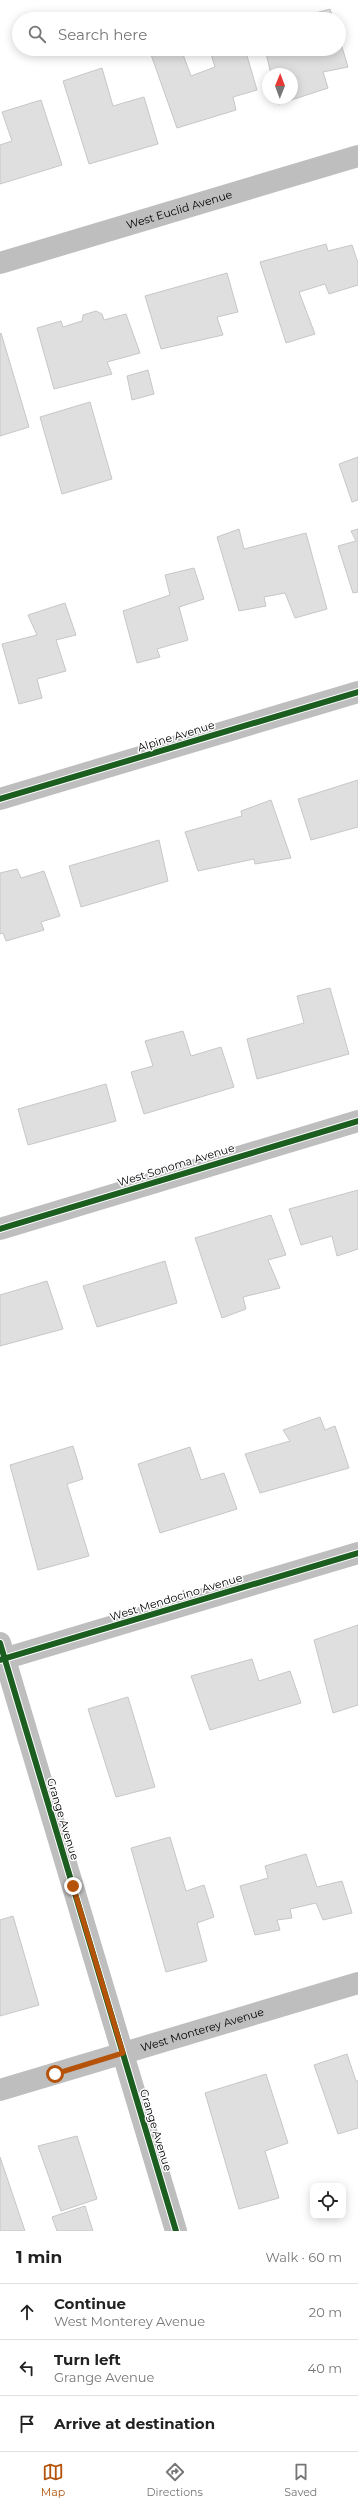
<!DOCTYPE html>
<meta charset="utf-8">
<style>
:root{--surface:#fff;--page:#f6f6f6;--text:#222;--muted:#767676;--line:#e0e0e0;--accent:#b45309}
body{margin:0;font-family:Montserrat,sans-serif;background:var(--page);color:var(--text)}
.controls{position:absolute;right:12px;bottom:12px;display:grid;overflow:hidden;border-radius:8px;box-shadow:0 2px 10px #0003}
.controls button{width:36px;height:36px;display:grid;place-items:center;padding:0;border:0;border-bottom:1px solid var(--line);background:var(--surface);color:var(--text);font:20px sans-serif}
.compass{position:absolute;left:262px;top:68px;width:36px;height:36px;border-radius:50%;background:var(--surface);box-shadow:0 2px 10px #0003;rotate:1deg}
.stop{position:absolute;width:12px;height:12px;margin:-9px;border:3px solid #b45309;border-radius:50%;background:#fff}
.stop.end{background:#b45309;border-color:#fff;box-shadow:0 1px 4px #0008}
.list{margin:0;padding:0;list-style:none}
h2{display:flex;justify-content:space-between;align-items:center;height:52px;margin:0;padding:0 16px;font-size:17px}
h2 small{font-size:13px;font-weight:400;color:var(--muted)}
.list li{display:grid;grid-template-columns:26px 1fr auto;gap:12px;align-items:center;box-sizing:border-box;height:56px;padding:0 16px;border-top:1px solid var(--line)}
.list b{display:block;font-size:15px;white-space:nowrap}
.list p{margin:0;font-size:13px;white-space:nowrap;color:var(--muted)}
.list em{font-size:13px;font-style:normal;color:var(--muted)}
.icon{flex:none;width:22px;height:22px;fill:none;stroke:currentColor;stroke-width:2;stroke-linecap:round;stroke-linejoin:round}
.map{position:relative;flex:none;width:358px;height:2231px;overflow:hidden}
.search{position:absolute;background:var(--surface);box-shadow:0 2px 10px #0003;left:12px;right:12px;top:12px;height:44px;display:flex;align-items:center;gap:10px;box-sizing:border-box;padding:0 14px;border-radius:22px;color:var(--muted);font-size:15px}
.sheet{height:220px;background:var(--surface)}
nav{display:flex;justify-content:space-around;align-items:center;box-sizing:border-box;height:56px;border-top:1px solid var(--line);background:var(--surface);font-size:11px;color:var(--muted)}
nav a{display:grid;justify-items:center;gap:2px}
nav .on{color:var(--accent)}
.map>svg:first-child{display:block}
</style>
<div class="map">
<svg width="358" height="2231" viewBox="0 0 358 2231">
<rect width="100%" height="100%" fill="#fff"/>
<!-- building -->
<g fill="#dfdfdf" stroke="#c7c7c7">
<polygon points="330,9 333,19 294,19"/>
<polygon points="339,37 348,67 323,72 328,88 279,104 278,98 292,98 292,74 271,74 265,49 339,49"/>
<polygon points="149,49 181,49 191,76 215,67 211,54 225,49 245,49 257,90 233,97 236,110 177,128"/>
<polygon points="102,68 113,106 144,97 158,144 89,164 63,81"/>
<polygon points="41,100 62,165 0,184 0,145 12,141 2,112"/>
<polygon points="326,244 328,251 352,245 358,263 358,285 329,294 325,284 299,292 315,334 286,343 260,262"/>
<polygon points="227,273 238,312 217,317 223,335 161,349 145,296"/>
<polygon points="96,311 102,314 104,320 126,314 140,353 107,362 112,374 54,389 37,328 61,321 63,327 82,321 83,315"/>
<polygon points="1,333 29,427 0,436 0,334"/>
<polygon points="148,370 154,394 132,400 127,376"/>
<polygon points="90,402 112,479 62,494 40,417"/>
<polygon points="358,457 358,500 352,502 339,464"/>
<polygon points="239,529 244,549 306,533 327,609 295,618 285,593 264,597 266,606 239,611 217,537"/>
<polygon points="358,529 358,592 353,593 338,546 356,541 351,531"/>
<polygon points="194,568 204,599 179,607 188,640 157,649 160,657 137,663 123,611 170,595 165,575"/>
<polygon points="65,603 76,635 56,640 66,671 37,679 42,698 19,704 2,644 37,635 28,615"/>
<polygon points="358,780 358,827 311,840 298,799"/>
<polygon points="271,800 291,858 255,864 254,859 198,871 185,832 242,816 241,811"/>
<polygon points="159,840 168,881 81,907 69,866"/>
<polygon points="17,869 21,878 44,871 60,916 41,922 44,930 6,941 3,933 0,934 0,873"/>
<polygon points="330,988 349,1054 257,1079 247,1039 304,1023 297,996"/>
<polygon points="183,1031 191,1056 221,1047 234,1087 144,1114 131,1072 153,1066 145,1041"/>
<polygon points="106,1084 116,1121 28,1145 18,1109"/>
<polygon points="358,1190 358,1249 337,1256 332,1236 301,1245 289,1209"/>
<polygon points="271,1215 286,1255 268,1260 280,1288 243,1297 246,1309 222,1318 195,1238"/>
<polygon points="165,1261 177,1303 97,1327 83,1286"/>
<polygon points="47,1281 63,1329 0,1346 0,1295"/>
<polygon points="320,1417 325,1430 335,1426 349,1468 260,1493 245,1454 290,1441 283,1430"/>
<polygon points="73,1446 83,1479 67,1484 89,1556 38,1570 10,1465"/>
<polygon points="190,1447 201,1480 224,1473 237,1509 160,1533 138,1464"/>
<polygon points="358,1625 358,1705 333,1713 314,1640"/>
<polygon points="252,1659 259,1681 290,1671 301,1703 210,1730 191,1676"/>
<polygon points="128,1697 155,1787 116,1797 88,1709"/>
<polygon points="170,1837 186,1891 204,1885 214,1917 197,1923 207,1961 166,1972 131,1848"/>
<polygon points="306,1854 317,1887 342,1881 352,1913 323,1920 316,1903 290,1909 292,1918 277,1920 280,1930 255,1935 240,1886 268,1878 265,1866"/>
<polygon points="13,1916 39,2005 0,2016 0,1920"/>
<polygon points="347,2054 356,2081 358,2081 358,2128 338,2134 314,2065"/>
<polygon points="266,2074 288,2143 265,2151 279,2198 239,2209 205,2093"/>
<polygon points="77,2136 97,2199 61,2211 38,2146"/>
<polygon points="0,2157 25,2231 0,2231"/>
<polygon points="85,2206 93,2231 57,2231 52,2217"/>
</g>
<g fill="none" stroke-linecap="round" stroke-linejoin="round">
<!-- minor -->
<g stroke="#bebebe" stroke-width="22">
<path id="s1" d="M0,263L358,156"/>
<polyline points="0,1229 358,1121"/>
<polyline points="0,1643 176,2231"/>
<polyline points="0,1660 358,1553"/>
<path id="s2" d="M0,2090L358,1983"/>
</g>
<!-- tertiary -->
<polyline stroke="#bebebe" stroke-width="22" points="0,799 358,692"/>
<defs>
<g id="cycleway">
<polyline points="0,799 358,692"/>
<polyline points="0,1229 358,1121"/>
<polyline points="0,1643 176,2231"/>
<polyline points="0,1660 358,1553"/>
</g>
</defs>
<!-- cycleway casing -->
<use href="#cycleway" stroke="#fff" stroke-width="8"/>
<!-- cycleway -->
<use href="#cycleway" stroke="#1b5e20" stroke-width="6"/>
</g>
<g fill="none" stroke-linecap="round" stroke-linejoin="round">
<!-- route -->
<polyline stroke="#b45309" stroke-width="5" points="55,2074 123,2053 73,1886"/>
</g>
<g text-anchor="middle" stroke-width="3" stroke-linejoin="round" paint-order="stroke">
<!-- street labels -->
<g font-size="11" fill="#000" stroke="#fff">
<text dy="4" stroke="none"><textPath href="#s1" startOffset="187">West Euclid Avenue</textPath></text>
<text transform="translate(176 736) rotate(-17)" y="4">Alpine Avenue</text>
<text transform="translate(176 1165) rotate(-17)" y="4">West Sonoma Avenue</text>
<text transform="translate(176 1597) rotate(-17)" y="4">West Mendocino Avenue</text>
<text transform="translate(63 1819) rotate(73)" y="4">Grange Avenue</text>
<text dy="4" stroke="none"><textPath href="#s2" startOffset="211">West Monterey Avenue</textPath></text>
<text transform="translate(156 2130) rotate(73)" y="4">Grange Avenue</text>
</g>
</g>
</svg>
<div class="controls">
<button><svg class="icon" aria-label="locate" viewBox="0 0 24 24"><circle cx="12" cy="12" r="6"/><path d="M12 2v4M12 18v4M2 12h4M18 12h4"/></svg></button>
</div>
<svg class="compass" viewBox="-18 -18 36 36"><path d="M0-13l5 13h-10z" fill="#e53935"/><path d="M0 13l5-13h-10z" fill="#767676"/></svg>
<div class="stop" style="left:55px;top:2074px"></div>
<div class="stop end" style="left:73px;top:1886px"></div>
<div class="search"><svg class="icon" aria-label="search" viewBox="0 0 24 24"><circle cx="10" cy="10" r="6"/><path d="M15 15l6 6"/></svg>Search here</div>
</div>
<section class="sheet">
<h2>1 min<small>Walk · 60 m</small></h2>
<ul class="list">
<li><svg class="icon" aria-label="ahead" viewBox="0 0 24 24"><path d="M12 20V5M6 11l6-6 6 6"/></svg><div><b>Continue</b><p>West Monterey Avenue</p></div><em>20 m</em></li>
<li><svg class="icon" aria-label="left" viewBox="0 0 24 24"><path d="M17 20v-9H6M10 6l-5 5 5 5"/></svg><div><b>Turn left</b><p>Grange Avenue</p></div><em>40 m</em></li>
<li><svg class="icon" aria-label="arrive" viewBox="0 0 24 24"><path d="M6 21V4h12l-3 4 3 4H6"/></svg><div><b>Arrive at destination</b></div></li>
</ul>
</section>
<nav>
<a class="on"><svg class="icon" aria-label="map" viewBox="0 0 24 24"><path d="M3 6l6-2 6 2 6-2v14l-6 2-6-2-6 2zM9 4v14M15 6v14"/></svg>Map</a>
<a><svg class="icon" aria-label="directions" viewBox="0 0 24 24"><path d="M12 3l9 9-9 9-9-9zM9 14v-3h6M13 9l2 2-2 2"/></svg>Directions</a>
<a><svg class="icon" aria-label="saved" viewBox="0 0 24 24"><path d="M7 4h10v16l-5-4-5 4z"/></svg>Saved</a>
</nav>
